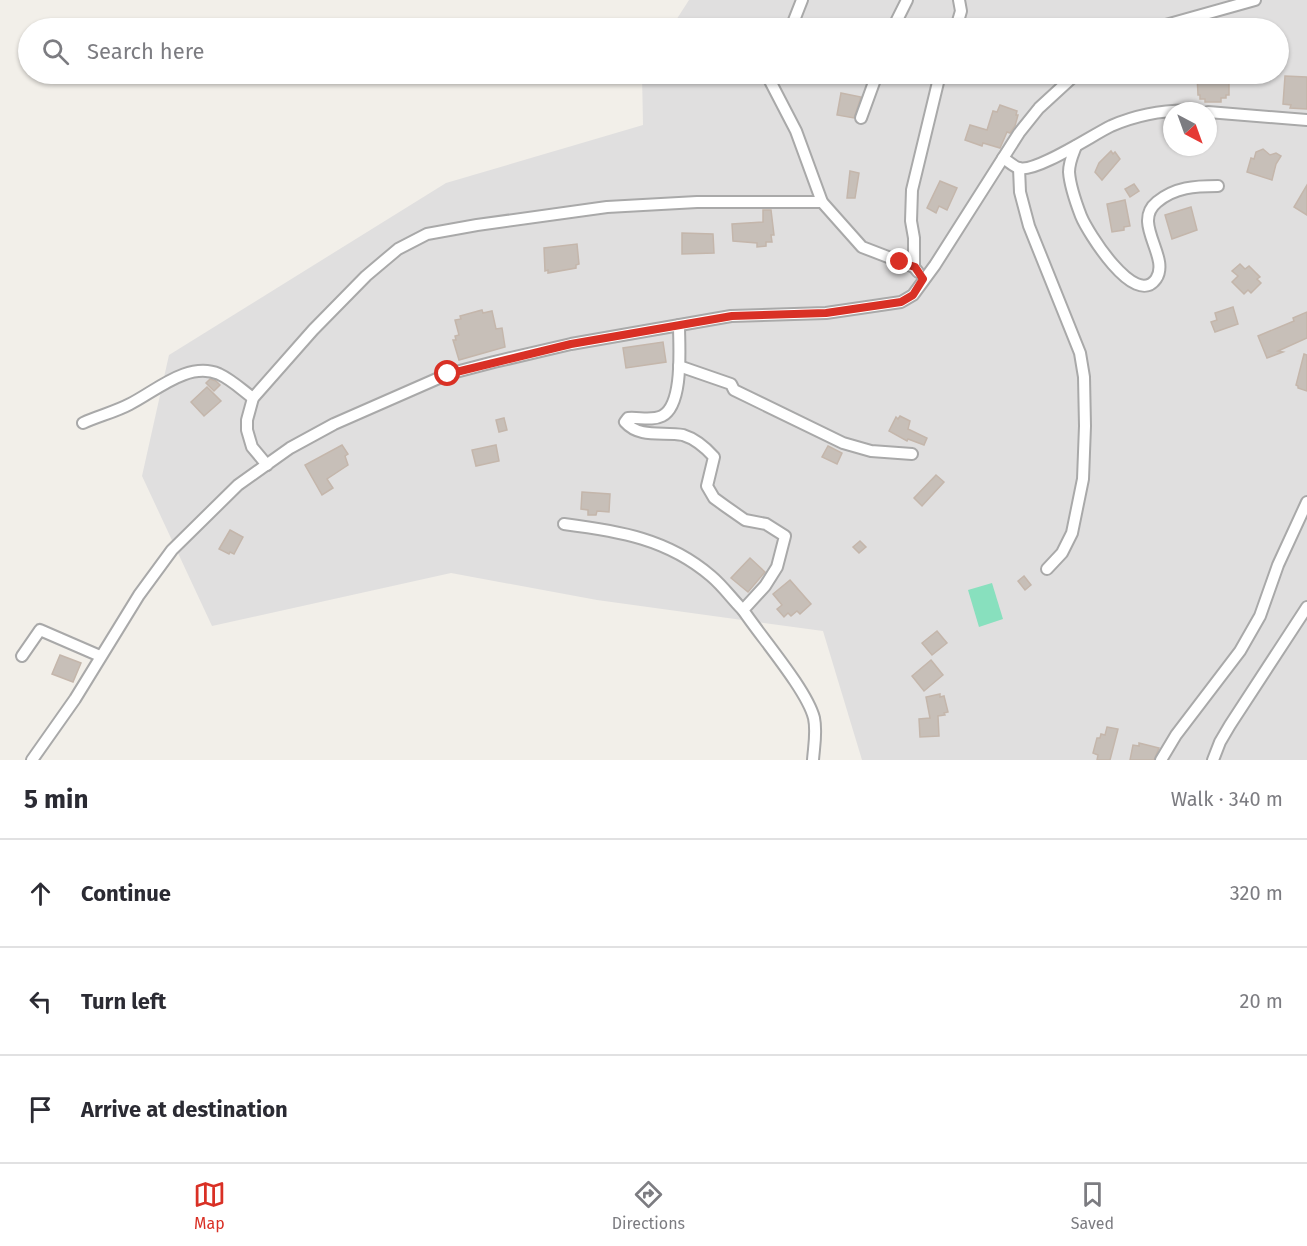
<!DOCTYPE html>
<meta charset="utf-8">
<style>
:root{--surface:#fff;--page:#f7f7f7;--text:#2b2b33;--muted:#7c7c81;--line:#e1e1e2;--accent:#d93025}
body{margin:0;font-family:"Fira Sans",sans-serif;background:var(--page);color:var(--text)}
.compass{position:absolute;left:1163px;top:102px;width:54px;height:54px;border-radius:50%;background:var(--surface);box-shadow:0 2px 4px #0004;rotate:139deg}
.stop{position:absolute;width:18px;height:18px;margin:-14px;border:4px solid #d93025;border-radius:50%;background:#fff}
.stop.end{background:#d93025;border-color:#fff;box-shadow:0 2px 6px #0008}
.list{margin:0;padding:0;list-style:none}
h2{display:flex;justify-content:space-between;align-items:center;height:78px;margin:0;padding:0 24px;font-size:26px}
h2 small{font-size:20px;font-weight:400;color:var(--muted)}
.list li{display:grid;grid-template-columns:39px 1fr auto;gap:18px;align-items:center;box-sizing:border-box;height:108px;padding:0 24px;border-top:2px solid var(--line)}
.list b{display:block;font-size:22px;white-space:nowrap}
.list em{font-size:20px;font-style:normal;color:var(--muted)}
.icon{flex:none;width:33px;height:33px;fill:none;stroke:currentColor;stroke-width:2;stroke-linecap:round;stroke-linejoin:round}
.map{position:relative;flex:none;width:1307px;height:760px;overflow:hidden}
.search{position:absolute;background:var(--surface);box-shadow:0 2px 4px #0004;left:18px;right:18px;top:18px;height:66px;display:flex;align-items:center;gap:15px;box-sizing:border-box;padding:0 21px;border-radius:33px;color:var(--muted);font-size:22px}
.sheet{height:402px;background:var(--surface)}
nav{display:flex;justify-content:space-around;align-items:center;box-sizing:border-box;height:84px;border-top:2px solid var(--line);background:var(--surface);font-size:16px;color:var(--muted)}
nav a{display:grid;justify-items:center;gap:3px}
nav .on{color:var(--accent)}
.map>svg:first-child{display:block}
</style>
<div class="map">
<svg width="1307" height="760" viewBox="0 0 1307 760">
<rect width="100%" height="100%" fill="#f2efe9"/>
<!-- residential -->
<path fill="#e0dfdf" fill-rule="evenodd" d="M689,0H1307V760H862L823,631L597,600L451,573L212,626L142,476L169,355L446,183L643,125L642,74H1278V28H671ZM1172,111H1208V147H1172Z"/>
<!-- pitch -->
<polygon fill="#88e0be" points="992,583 1003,619 979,627 968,590"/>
<!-- building -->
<g fill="#c7bfb8" stroke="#c4b6ab" stroke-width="1.5">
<polygon points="1197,74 1229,74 1229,95 1226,95 1226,98 1221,98 1221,102 1205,102 1205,99 1200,99 1200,95 1198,95"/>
<polygon points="1285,76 1307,77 1307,109 1290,108 1291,105 1283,104"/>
<polygon points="841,93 861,97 854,118 837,115"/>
<polygon points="1000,105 1017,111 1016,115 1018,115 1015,126 1010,133 1007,132 1000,148 983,143 982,146 965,140 970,125 987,130 993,111 997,112"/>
<polygon points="1263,149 1270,155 1276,153 1281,156 1276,164 1272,180 1247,172 1251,158 1254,159 1256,152"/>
<polygon points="1111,151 1113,154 1115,152 1120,159 1102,180 1095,172 1099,163"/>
<polygon points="850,171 859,173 855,198 847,198"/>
<polygon points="940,181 957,188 947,210 939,206 936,213 927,208"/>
<polygon points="1134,184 1139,191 1130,197 1125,189"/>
<polygon points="1307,185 1307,215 1294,207"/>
<polygon points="1125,200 1130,226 1124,227 1124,230 1112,232 1107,204"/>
<polygon points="1191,207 1197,230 1172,239 1165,215"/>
<polygon points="763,210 771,210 774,235 771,235 772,242 766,242 766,246 757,247 757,243 733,241 732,224 763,222"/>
<polygon points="682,233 713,234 714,253 682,254"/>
<polygon points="577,244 579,264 576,265 576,268 548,273 548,270 545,271 544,248"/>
<polygon points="1240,264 1245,269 1249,266 1260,277 1257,279 1261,283 1251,293 1248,290 1244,294 1232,282 1238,276 1232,271"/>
<polygon points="1233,307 1238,324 1215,332 1211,322 1217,320 1215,313"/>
<polygon points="482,310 483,313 492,311 496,329 502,328 505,347 459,360 453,340 456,340 455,336 459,335 455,320 461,319 460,316"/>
<polygon points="1307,312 1307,338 1278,351 1283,352 1267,358 1258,336 1294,321 1293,318"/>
<polygon points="663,342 666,362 626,368 623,348"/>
<polygon points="1304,354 1307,355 1307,391 1298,388 1298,386 1296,385"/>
<polygon points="210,379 216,381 220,385 214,391 206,383"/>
<polygon points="207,387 221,401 204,416 191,402"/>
<polygon points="900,416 910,421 908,429 927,438 924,445 908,439 907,441 889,431 896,417 898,419"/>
<polygon points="504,418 507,430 499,432 496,420"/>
<polygon points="342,445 348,454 345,456 348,465 327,479 333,488 322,495 305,465"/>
<polygon points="496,445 499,461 476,466 472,450"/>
<polygon points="828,446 842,453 837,464 822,457"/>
<polygon points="936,475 944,482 922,506 914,498"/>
<polygon points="582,492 610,494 609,512 597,511 596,515 588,515 588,510 581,509"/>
<polygon points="230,530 243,537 234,554 230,552 229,554 219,549"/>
<polygon points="860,541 866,547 859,553 853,547"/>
<polygon points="750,558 765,572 748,592 731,578"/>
<polygon points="1024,576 1031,585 1025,590 1018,581"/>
<polygon points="790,580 811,604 800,614 797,611 791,616 788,613 784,617 777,609 782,605 773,594"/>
<polygon points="937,631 947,643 932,655 922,643"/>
<polygon points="60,655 81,663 73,682 52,674"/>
<polygon points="931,660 943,675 924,691 912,676"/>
<polygon points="940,694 940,697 944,696 948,712 944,713 945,715 938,716 939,736 920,737 919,719 930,718 926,697"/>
<polygon points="1107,727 1118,729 1110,760 1097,760 1098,755 1093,753 1097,738 1100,738 1101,734 1105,735"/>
<polygon points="1139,743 1159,748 1154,760 1130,760 1133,745 1139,746"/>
</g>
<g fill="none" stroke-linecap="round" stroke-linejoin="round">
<defs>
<g id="minor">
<polyline points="791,28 802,0"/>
<polyline points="893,28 907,0"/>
<polyline points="956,28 961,11 959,0"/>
<polyline points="1155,28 1255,0"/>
<polyline points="769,74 768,77 796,131 822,202 862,247 914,267"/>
<polyline points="1208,112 1307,120"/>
<polyline points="861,118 877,74"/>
<path d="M1076,146C1073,154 1069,162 1069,172C1070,186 1076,203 1081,216C1087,231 1135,309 1156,279C1171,257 1131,223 1157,202C1175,187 1195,186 1218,186"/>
<path d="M1003,158C1008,161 1014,167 1019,168C1036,173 1094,134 1111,126C1139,114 1168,109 1198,111"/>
<polyline points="1019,168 1020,192 1029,226 1080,353 1084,377 1085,426 1083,479 1072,533 1062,553 1047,569"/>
<polyline points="918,272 914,267 914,238 911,221 912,190 940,74"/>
<path d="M679,325C679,346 684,405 662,416C652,421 639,417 628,418L625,422C640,439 664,431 683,435C696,439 705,447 714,457L707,486L714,498L725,506L745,520L766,524L785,536L777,567L765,586L743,610C761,637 807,690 814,718C817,732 814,746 813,760"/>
<polyline points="679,366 731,384 734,390 843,443 871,451 912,454"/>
<path d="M83,423C98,416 115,412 130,404C156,391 188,361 219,374C232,380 242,390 253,398"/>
<polyline points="267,465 252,447 247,430 247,420 253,398 313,330 366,276 398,249 427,234 477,225 607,207 697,202 822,202"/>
<path d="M564,524C619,531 668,539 711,576C723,586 732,599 743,610"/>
<polyline points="22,656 40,630 100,656"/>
<polyline points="32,760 75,699 139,595 172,550 238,485 290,448 334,424 448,374 494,362 571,344 731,316 826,313 901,302 913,295 935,265 1019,133 1039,108 1076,74"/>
<polyline points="1161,760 1176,735 1240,651 1260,616 1278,565 1307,502"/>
<polyline points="1213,760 1220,742 1230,725 1307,607"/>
</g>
</defs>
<!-- minor casing -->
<use href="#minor" stroke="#a9a9a9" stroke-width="14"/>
<!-- minor -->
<use href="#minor" stroke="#fff" stroke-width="10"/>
</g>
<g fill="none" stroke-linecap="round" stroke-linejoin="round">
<!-- route -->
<polyline stroke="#d93025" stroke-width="8" points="448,374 571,344 732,316 826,313 901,302 913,295 923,279 915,267 900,262"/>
</g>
</svg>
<svg class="compass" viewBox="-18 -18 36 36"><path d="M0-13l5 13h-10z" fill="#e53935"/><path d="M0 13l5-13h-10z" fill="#7c7c81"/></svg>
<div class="stop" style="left:448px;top:374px"></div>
<div class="stop end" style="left:900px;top:262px"></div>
<div class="search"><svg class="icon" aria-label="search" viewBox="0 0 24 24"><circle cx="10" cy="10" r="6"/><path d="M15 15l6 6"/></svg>Search here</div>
</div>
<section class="sheet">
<h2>5 min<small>Walk · 340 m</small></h2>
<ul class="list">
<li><svg class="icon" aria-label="ahead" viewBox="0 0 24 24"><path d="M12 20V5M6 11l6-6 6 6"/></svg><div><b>Continue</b></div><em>320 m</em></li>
<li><svg class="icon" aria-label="left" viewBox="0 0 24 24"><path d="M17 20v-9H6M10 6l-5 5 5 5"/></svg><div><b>Turn left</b></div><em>20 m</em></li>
<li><svg class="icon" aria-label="arrive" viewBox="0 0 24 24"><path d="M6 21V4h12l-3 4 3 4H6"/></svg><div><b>Arrive at destination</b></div></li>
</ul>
</section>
<nav>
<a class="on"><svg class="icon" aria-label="map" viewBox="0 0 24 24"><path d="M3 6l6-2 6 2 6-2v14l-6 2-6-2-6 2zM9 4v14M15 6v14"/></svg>Map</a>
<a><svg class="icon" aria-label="directions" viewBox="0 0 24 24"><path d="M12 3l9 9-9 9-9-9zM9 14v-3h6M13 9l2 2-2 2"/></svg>Directions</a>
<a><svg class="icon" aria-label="saved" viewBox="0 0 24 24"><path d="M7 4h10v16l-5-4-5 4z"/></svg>Saved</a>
</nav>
